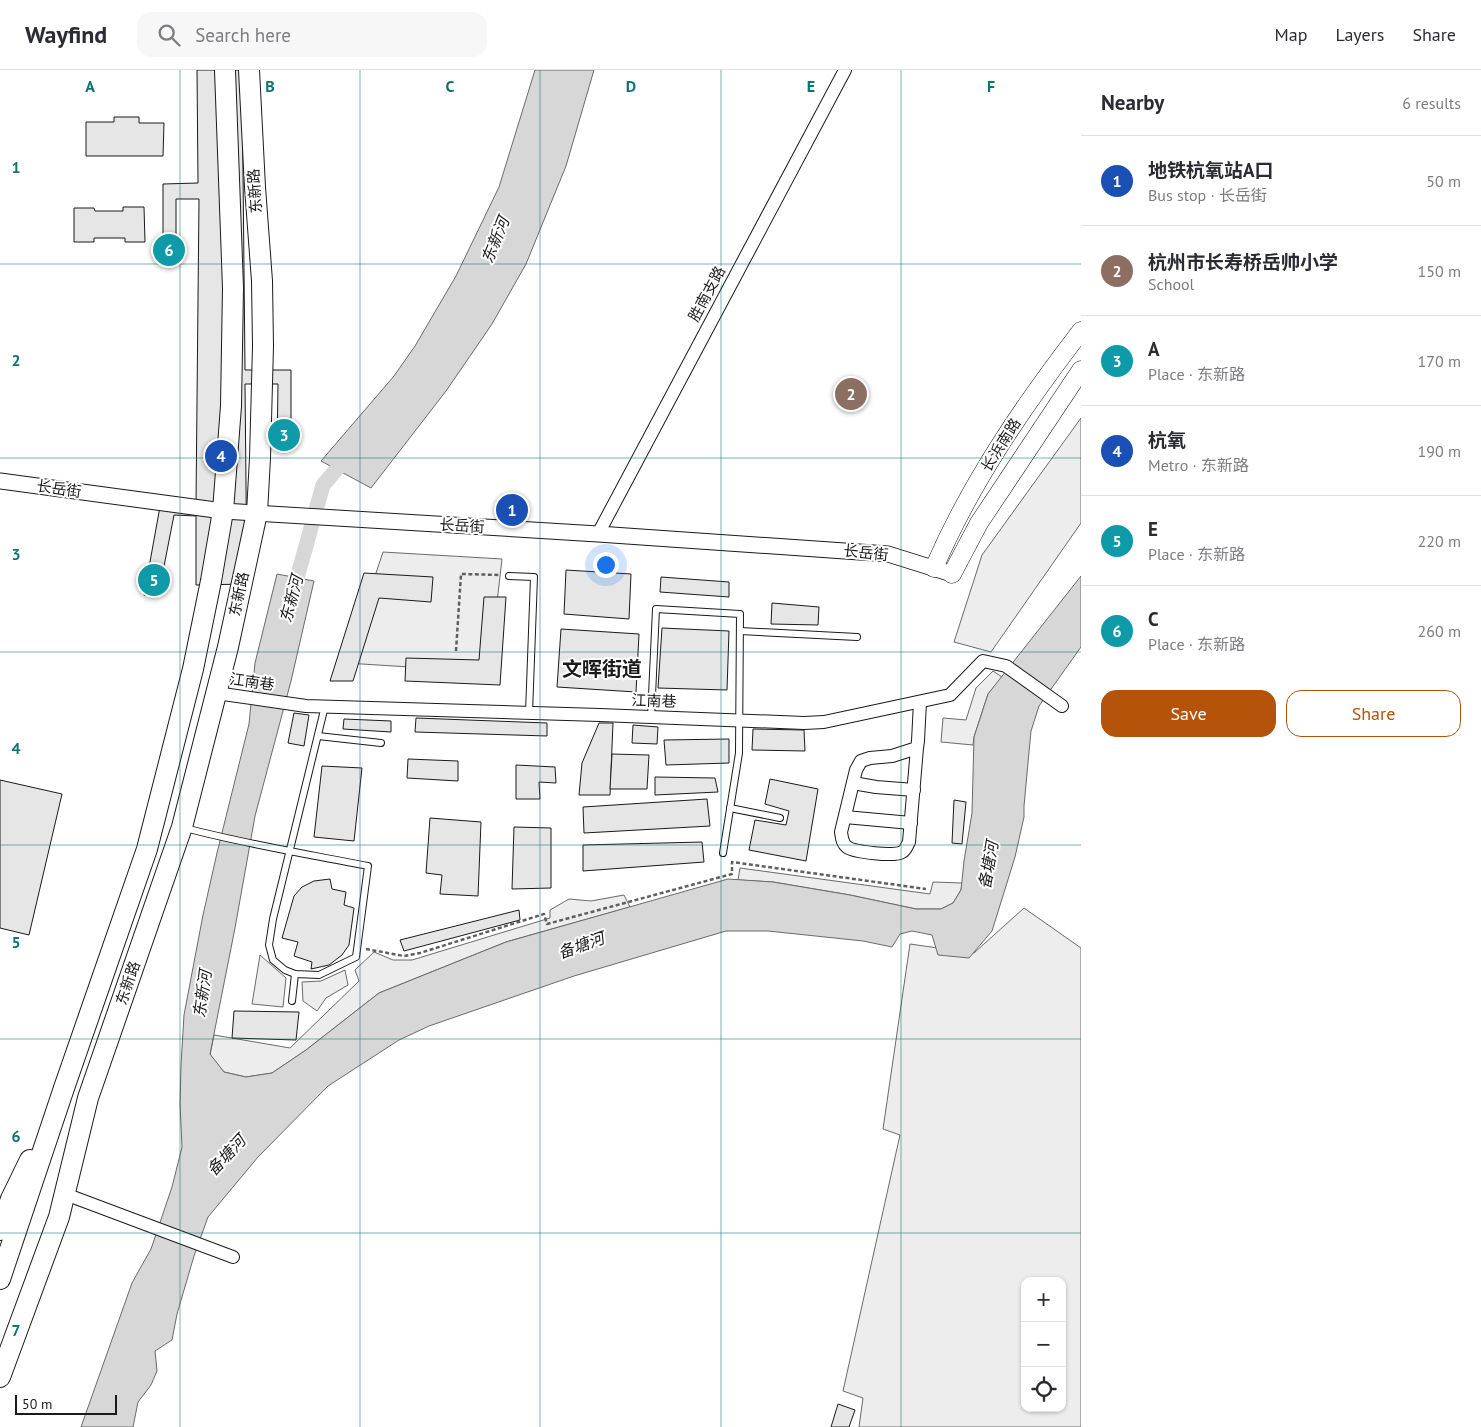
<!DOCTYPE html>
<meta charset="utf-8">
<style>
:root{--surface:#fff;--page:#f7f7f7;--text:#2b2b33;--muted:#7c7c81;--line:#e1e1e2;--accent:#b45309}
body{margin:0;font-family:"PT Sans","Noto Sans SC",sans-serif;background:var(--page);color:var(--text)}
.controls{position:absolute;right:15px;bottom:15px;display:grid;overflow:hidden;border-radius:10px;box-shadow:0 1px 4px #0004}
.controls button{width:45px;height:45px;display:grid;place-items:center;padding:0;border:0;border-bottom:1px solid var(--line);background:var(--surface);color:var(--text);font:25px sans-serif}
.scale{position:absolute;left:15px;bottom:12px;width:102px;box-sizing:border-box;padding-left:5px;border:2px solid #1a1a1a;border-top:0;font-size:14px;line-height:18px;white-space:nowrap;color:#1a1a1a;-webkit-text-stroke:4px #fff;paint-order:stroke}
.you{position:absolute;left:605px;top:494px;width:18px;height:18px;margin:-12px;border:4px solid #fff;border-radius:50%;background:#1a73e8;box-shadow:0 0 0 8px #1a73e833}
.badge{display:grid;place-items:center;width:32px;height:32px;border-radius:50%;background:var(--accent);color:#fff;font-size:16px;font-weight:700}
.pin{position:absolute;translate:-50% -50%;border:2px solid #fff;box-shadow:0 1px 5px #0006}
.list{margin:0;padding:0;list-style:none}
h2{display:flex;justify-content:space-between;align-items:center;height:65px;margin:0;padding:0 20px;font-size:21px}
h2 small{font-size:16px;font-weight:400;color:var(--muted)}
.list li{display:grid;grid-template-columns:32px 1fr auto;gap:15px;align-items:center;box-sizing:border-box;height:90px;padding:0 20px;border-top:1px solid var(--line)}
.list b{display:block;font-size:19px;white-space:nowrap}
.list p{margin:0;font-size:16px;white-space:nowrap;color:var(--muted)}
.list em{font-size:16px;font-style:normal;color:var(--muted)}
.actions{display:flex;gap:10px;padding:15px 20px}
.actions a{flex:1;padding:11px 0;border:1px solid var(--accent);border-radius:15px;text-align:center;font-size:18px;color:var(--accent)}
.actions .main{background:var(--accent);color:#fff}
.icon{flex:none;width:28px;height:28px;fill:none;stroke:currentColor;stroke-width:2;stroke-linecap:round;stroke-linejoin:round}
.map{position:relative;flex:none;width:1081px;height:1357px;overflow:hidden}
header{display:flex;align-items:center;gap:30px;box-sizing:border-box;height:70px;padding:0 25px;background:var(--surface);border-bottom:1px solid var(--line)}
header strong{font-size:24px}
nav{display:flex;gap:28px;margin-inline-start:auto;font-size:18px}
.search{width:350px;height:45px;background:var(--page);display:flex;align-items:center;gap:12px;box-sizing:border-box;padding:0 18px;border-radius:15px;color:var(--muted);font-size:19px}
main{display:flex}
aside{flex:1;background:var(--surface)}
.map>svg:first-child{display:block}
</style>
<header>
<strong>Wayfind</strong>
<div class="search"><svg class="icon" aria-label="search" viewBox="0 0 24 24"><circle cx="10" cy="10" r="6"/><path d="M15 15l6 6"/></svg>Search here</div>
<nav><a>Map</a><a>Layers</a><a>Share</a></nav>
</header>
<main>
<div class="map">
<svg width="1081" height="1357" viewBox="0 0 1081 1357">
<rect width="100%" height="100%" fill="#fff"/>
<!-- built -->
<g fill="#ededed" stroke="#6a6a6a" fill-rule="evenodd">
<polygon points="1081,348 1081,453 991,582 954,572 982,485"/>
<polygon points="383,482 502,489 489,602 346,593"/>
<polygon points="993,601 1002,607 988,624 974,667 973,675 941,672 943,648 966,650 976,618"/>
<polygon points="740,798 930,824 933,812 962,813 961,820 953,833 941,839 916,839 850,825 773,812 738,810"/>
<polygon points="624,825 630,837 506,872 379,923 306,980 272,1003 246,1007 224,1002 210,985 214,965 290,978 359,911 355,900 374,882 393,890 412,890 550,848 550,840 569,829 591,831"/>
<path d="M1024,838L1081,878V1357H859L863,1328L843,1321L900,1065L883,1059L910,874L974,883ZM1025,1211H1062V1338H1025Z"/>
<polygon points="260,885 286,908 283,937 252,934"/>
<polygon points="345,900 348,915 326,928 317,941 303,931 302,912 321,911"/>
</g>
<!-- water -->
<g fill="#d7d7d7" stroke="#6a6a6a">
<polygon points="535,0 594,0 566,96 526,194 492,254 446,321 371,418 321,391 394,306 415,276 456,206 499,117"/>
<polygon points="277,504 314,511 291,611 255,746 235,858 210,984 224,1002 246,1007 272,1003 306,980 379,923 506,872 728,809 773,812 850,825 916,839 941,839 953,833 961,820 964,791 972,743 974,667 988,624 1081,506 1081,577 1039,636 1031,661 1024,736 1024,747 1015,787 992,861 969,888 938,885 932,865 912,861 900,864 892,877 863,871 768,861 726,861 574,906 429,956 399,970 328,1016 258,1087 208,1147 194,1186 177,1244 172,1270 155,1281 157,1301 151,1315 138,1332 133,1357 81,1357 132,1213 151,1179 172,1117 182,1077 180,1034 181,995 184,945 203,845 217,783 249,654 255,593"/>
</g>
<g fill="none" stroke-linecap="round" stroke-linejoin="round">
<!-- canal -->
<polyline stroke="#d7d7d7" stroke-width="15" points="292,526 323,415 350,384"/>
</g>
<!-- building -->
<g fill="#e6e6e6" stroke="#1a1a1a">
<polygon points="197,0 242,0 245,300 291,300 291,381 277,381 278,314 245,314 247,514 196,515 196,446 174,445 158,527 144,525 161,431 196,432 199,129 176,129 176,193 163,193 163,114 198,113"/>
<polygon points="114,47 139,47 139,53 164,53 163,86 86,86 86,52 114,52"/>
<polygon points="123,137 144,137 145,172 125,172 125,168 94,168 94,172 74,172 74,138 94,138 95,141 123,141"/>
<rect x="163" y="166" width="13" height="27"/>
<polygon points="278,349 291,349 291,381 277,381"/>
<polygon points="150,494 163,496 158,527 144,525"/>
<polygon points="566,500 631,504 629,549 564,544"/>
<polygon points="364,503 433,507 431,532 379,528 353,611 330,611"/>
<polygon points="661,507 729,512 729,527 660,522"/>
<polygon points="484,527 506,527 500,615 405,611 406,588 479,590"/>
<polygon points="772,533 819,537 818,555 771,554"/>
<polygon points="662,558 729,561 727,620 658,618"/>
<polygon points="561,559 639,564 636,622 557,617"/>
<polygon points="294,643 309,645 304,676 288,673"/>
<polygon points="416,648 547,653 547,666 415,662"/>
<polygon points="344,649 391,651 391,662 343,659"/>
<polygon points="599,653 613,653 610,725 579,725 582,693"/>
<polygon points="633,655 658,657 657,674 632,673"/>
<polygon points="753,659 804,660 805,681 752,680"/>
<polygon points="729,669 729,693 666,695 664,670"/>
<polygon points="612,684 649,685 647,719 610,719"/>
<polygon points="408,689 458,691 458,711 407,708"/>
<polygon points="516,695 555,697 556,713 539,712 540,729 516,729"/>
<polygon points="322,696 362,698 354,771 314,767"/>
<polygon points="655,707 715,708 718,722 655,725"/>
<polygon points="770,709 818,719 806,791 749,780 755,750 786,755 789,741 765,734"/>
<polygon points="0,710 62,724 29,865 0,858"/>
<polygon points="707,729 710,756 584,763 583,737"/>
<polygon points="954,730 966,732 962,774 952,773"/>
<polygon points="430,748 481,752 478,826 440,824 442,805 426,803"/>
<polygon points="514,757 551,758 551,818 512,819"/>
<polygon points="702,772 704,792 583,801 583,775"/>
<polygon points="330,809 332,819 346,822 344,835 354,838 349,875 342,885 329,895 311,899 312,892 294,886 298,872 282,868 294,826 302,817 314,811"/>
<polygon points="519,840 520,850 404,881 400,870"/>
<polygon points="234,941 299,942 296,970 232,968"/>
<polygon points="838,1334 855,1340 849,1357 831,1357"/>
</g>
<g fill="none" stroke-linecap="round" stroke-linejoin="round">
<defs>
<g id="service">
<polyline points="509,506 534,507 529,643"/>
<polyline points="740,561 857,567"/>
<polyline points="651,647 656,539 740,544 739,683 723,783"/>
<polyline points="318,666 381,673"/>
<polyline points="730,738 780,748"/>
<path d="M185,758C245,774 307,784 368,796L356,887L319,905L295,904L285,900L273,890L269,875L273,849L325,636"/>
<polyline points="292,931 295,904"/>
</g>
<g id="minor">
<polyline points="598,464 845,0"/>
<polyline points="216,623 306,636 600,645 804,653 824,652 950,625 983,591 1006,596 1062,636"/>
<path d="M917,678L909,772C907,775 906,780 902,782C895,787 854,782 847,777C842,773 842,768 841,762L856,700L861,691L870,688L892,686L917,678L918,671L920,632"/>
<polyline points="853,713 876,717 914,720"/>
<polyline points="845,747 911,753"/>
<polyline points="65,1124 233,1187"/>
</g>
<polyline id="tertiary" points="0,411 223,441 598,464 888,484 952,504"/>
<g id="secondary">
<path d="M934,498C971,412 1024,335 1081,261"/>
<polyline points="952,504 979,453 1081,300"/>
</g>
<g id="primary">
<polyline points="0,1160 11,1129 30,1090"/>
<polyline points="0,1209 64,1018 147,779 193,599 211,511 223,441 231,336 233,218 225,0"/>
<polyline points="0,1307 59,1147 88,1028 182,757 228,577 257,443 260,388 263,276 262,211 255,117 249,0"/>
</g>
</defs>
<!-- service casing -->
<use href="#service" stroke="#1a1a1a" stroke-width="8"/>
<!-- minor casing -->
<use href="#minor" stroke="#1a1a1a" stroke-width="14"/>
<!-- tertiary casing -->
<use href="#tertiary" stroke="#1a1a1a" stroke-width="17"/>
<!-- secondary casing -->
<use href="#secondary" stroke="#1a1a1a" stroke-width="19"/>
<!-- primary casing -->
<use href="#primary" stroke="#1a1a1a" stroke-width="22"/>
<!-- path -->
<g stroke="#5f5f5f" stroke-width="2.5" stroke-dasharray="4 2.5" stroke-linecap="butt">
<polyline points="456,581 461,504 500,505"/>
<polyline points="366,879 404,886 420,883 544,844 547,854 732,804 732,792 926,819"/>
</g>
<!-- service -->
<use href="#service" stroke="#fff" stroke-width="6"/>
<!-- minor -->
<use href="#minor" stroke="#fff" stroke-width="12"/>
<!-- tertiary -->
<use href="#tertiary" stroke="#fff" stroke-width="15"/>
<!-- secondary -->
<use href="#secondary" stroke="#fff" stroke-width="18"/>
<!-- primary -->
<use href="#primary" stroke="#fff" stroke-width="20"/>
</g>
<!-- grid -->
<path fill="none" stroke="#0f766e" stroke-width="1" stroke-opacity="0.55" d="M180,0V1357M360,0V1357M540,0V1357M721,0V1357M901,0V1357M0,194H1081M0,388H1081M0,582H1081M0,775H1081M0,969H1081M0,1163H1081"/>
<g text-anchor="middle" stroke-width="4" stroke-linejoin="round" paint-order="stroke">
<!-- street labels -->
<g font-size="15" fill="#1a1a1a" stroke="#fff">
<text transform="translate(255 121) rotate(-94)" y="5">东新路</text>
<text transform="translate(707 224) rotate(-62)" y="5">胜南支路</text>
<text transform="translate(1001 375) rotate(-58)" y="5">长浜南路</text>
<text transform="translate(59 419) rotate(8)" y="5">长岳街</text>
<text transform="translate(462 456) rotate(3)" y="5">长岳街</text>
<text transform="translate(866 483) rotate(6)" y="5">长岳街</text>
<text transform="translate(239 524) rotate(-78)" y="5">东新路</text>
<text transform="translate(252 612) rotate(8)" y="5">江南巷</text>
<text transform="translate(654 631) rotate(2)" y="5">江南巷</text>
<text transform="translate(128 913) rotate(-71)" y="5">东新路</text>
</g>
<!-- water labels -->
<g font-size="16" font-style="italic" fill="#1a1a1a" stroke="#fff">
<text transform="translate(495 170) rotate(-68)" y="6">东新河</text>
<text transform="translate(291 529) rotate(-75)" y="6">东新河</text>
<text transform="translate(988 795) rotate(-80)" y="6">备塘河</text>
<text transform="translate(581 875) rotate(-20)" y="6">备塘河</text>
<text transform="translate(202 924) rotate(-82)" y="6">东新河</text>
<text transform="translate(226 1085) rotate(-47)" y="6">备塘河</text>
</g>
<!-- district labels -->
<g font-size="20" font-weight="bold" fill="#1a1a1a" stroke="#fff">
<text x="602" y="606">文晖街道</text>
</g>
</g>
<g font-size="16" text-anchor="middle" font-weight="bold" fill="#0f766e" stroke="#fff" stroke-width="4" stroke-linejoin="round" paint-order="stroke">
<text x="90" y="22">A</text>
<text x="270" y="22">B</text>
<text x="450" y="22">C</text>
<text x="631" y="22">D</text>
<text x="811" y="22">E</text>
<text x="991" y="22">F</text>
<text x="16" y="103">1</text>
<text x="16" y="296">2</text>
<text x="16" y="490">3</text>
<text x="16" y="684">4</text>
<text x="16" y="878">5</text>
<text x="16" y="1072">6</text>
<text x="16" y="1266">7</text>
</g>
</svg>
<div class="controls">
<button>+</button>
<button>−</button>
<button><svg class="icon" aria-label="locate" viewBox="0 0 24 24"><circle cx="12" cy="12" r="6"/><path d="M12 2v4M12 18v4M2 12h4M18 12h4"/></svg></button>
</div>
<div class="scale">50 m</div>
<div class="you"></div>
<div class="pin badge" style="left:512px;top:440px;background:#1a4fb4">1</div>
<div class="pin badge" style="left:851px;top:324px;background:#8d6e63">2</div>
<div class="pin badge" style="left:284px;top:365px;background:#0f9aa8">3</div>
<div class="pin badge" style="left:221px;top:386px;background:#1a4fb4">4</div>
<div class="pin badge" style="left:154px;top:510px;background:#0f9aa8">5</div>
<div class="pin badge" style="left:169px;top:180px;background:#0f9aa8">6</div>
</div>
<aside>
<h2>Nearby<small>6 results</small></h2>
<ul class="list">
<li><span class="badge" style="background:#1a4fb4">1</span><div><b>地铁杭氧站A口</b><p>Bus stop · 长岳街</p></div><em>50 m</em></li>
<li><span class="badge" style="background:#8d6e63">2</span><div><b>杭州市长寿桥岳帅小学</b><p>School</p></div><em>150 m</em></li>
<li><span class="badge" style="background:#0f9aa8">3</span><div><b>A</b><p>Place · 东新路</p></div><em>170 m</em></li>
<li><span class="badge" style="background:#1a4fb4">4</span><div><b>杭氧</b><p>Metro · 东新路</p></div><em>190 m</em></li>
<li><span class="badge" style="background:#0f9aa8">5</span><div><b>E</b><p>Place · 东新路</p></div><em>220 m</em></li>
<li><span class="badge" style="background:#0f9aa8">6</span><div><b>C</b><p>Place · 东新路</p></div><em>260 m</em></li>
</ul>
<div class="actions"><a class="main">Save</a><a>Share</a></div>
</aside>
</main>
